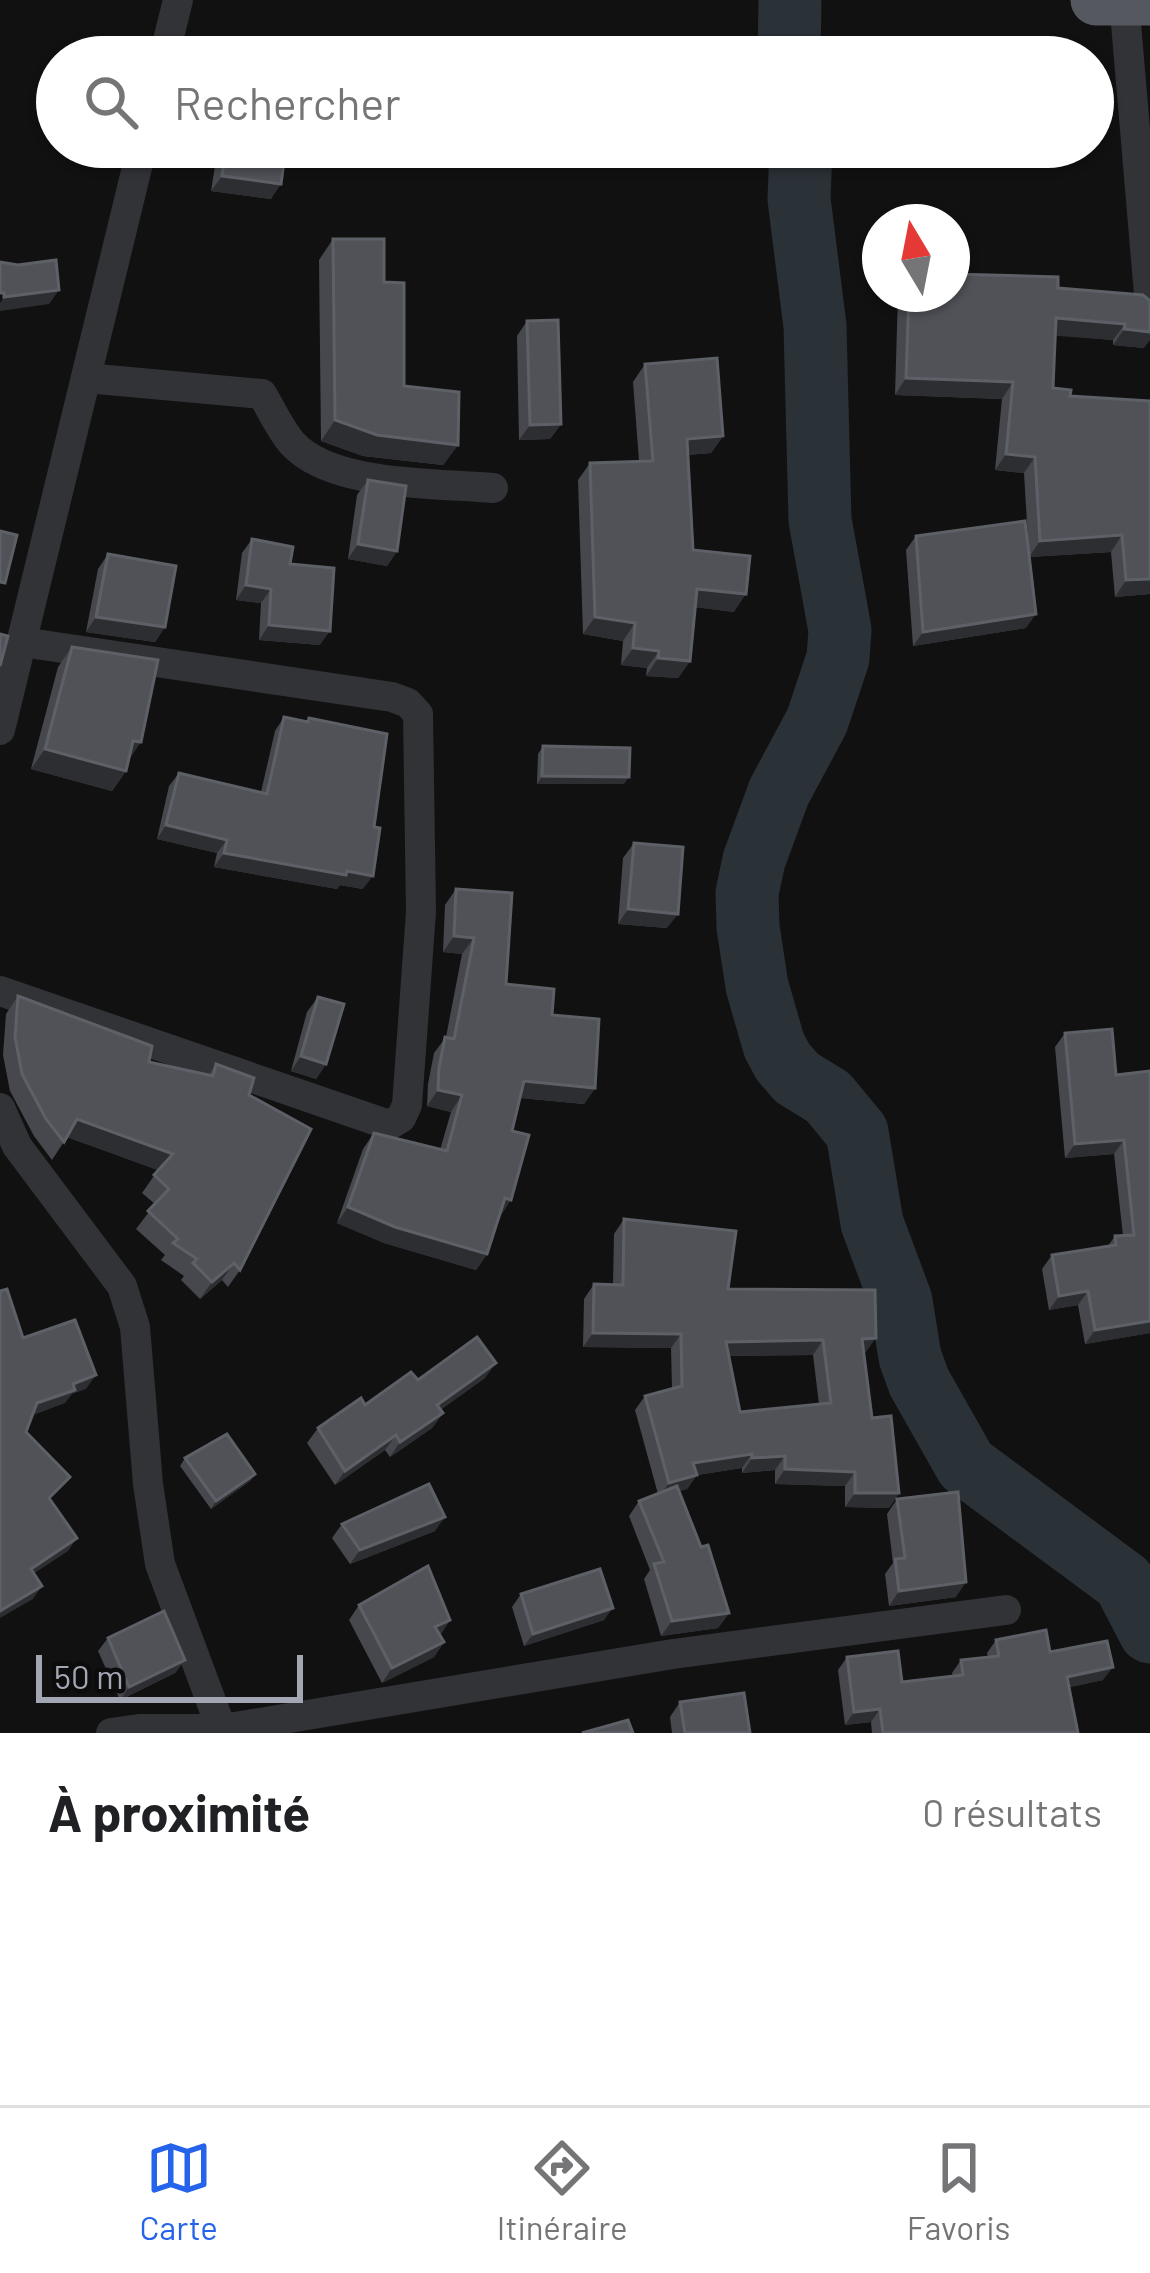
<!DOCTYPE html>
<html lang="fr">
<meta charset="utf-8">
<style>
:root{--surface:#fff;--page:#f6f6f6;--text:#202124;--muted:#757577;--line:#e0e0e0;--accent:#2563eb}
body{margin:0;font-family:Barlow,sans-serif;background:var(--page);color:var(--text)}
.compass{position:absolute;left:862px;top:204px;width:108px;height:108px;border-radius:50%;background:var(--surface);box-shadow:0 3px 9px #0004;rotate:350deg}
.scale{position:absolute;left:36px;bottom:30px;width:267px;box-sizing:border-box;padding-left:12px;border:6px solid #a2a7b3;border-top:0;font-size:33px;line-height:42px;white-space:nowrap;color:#a2a7b3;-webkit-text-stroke:9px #0c0c0d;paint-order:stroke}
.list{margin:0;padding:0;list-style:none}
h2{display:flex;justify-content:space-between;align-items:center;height:156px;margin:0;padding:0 48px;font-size:51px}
h2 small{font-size:39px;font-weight:400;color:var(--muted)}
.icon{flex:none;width:66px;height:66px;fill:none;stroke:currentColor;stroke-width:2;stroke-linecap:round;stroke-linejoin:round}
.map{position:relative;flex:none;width:1150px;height:1733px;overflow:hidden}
.search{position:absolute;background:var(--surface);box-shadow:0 3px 9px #0004;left:36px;right:36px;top:36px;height:132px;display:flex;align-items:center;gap:30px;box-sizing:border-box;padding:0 42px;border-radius:66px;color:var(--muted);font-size:45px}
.sheet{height:372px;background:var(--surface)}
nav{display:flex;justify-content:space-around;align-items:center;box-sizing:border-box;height:168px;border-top:3px solid var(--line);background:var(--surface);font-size:33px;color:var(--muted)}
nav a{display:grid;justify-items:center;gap:6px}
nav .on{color:var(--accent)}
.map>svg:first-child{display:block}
</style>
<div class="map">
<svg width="1150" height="1733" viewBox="0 0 1150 1733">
<rect width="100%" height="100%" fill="#111112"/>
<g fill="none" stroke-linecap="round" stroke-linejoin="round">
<!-- river -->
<g stroke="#2a3137" stroke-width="63">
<polyline points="789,57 790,0"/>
<polyline points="801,147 799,199 815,326 820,520 840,630 838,658 817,721 779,792 754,860 747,893 748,927 757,986 774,1045 783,1062 797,1078 828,1097 857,1132 872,1223 901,1301 910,1357 919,1382 966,1465 1124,1582 1150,1632"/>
</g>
<!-- minor -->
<g stroke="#323337" stroke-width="30">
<polyline points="1124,0 1150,306"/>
<polyline points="164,57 178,0"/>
<path d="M86,378L262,394C271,409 280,429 292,443C331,487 438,483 493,488"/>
<polyline points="0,730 142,147"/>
<polyline points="0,991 389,1125 401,1118 407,1105 421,912 418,714 408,703 392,697 22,642"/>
<polyline points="0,1108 17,1146 122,1286 135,1327 148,1484 160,1564 223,1733"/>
<polyline points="111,1733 139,1729 223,1729 673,1654 1006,1610"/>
</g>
<!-- trunk -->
<polyline stroke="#56585f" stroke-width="51" points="1096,0 1150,0"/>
</g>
<!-- wall -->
<g fill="#47484d" fill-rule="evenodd">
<polygon points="218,147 286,147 271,199 211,191"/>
<polygon points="333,239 384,282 404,386 458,445 443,465 363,456 321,441 319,260"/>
<polygon points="1058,288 1143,295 1144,348 1113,345 1113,340 1056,335 1053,388 1070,396 1150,594 1115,597 1111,552 1029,557 1026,628 913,646 906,550 916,536 1029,556 1024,473 995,470 1002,399 895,395 898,294 952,294"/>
<polygon points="527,321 561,424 550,439 519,440 517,336"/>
<polygon points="645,364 723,436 711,453 687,455 693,550 734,612 695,607 690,661 678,678 646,676 647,668 621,665 623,641 583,634 578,480 590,463 639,461 633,382"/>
<polygon points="368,480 397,551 387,566 348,559 357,495"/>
<polygon points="252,539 290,564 320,645 259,640 261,603 236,600 242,553"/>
<polygon points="108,554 165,627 155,642 86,632 98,569"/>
<polygon points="72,647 129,759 126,771 112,791 31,769 58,667"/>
<polygon points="284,717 306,721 309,718 363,889 340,885 337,889 214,867 217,853 157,839 169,786 179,773 261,792 275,731"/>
<polygon points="543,746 624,784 537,784 538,754"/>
<polygon points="634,843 667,928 618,924 623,858"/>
<polygon points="456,889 506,984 552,1015 595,1088 584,1104 520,1098 512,1131 500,1217 487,1254 476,1270 384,1243 337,1223 363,1149 374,1133 440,1150 451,1112 427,1106 428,1084 434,1053 446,1037 462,954 443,952 445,905"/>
<polygon points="18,996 149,1062 209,1075 216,1064 249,1095 240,1270 228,1287 222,1280 200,1299 181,1280 184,1276 161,1260 165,1255 136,1229 155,1204 142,1193 158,1170 67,1137 52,1160 34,1136 10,1091 3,1055 6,1014"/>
<polygon points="318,997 326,1064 316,1079 291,1071 307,1012"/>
<polygon points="1065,1033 1116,1075 1150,1333 1085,1344 1078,1305 1049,1310 1042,1269 1052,1255 1108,1246 1115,1236 1123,1236 1114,1154 1065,1158 1055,1047"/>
<path d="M624,1219L728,1289L866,1352H864L872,1418L899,1493L889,1508L845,1507V1486L775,1484V1470L742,1473V1468L697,1475L687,1489L679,1491L729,1613L718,1628L661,1636L644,1579L650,1570L629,1516L639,1501L658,1494L635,1410L645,1396L672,1388L671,1348L583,1347L584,1299L594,1284H613L614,1234ZM813,1355L819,1404L740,1412L729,1356Z"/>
<polygon points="485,1378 440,1410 443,1413 432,1428 390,1457 385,1450 335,1485 307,1443 318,1428 418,1380"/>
<polygon points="185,1458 255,1474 250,1481 211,1509 180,1466"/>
<polygon points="897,1499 956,1597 889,1606 885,1574 893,1563 887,1514"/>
<polygon points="342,1524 435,1531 350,1564 332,1538"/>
<polygon points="521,1594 604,1620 524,1646 512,1607"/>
<polygon points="359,1605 450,1620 440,1635 444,1642 434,1657 382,1683 349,1620"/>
<polygon points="108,1638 185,1660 175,1673 120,1700 98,1651"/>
<polygon points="996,1640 1050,1652 1103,1680 1069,1687 1078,1733 872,1733 871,1722 845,1725 838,1670 847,1657 902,1682 953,1677 952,1673 961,1660 988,1657 987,1653"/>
<polygon points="680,1702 750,1733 672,1733 670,1717"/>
</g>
<!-- shaded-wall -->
<g fill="#2d2e31">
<polygon points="222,176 281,184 271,199 211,191"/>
<polygon points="59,290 49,304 0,311 0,303 4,297"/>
<polygon points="1056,318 1125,324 1113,340 1045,335"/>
<polygon points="1124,329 1150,332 1150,340 1144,348 1113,345"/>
<polygon points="906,378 1013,382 1002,399 895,395"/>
<polygon points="335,420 458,445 443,465 363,456 321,441"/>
<polygon points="561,424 550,439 519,440 530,425"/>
<polygon points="723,436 711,453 674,456 687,439"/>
<polygon points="1006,454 1035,457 1024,473 995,470"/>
<polygon points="1122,535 1111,552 1029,557 1040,541"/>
<polygon points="358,544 397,551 387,566 348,559"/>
<polygon points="1150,579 1150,594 1115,597 1126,580"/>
<polygon points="246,585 271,589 261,603 236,600"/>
<polygon points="697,589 746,594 734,612 685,606"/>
<polygon points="1036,614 1026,628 913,646 923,632"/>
<polygon points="96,617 165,627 155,642 86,632"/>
<polygon points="595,617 635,623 623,641 583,634"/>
<polygon points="269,625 330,631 320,645 259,640"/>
<polygon points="633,648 659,651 647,668 621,665"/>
<polygon points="658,658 690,661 678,678 646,676"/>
<polygon points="133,741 141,742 127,763"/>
<polygon points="45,749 126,771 112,791 31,769"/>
<polygon points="542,776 629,777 624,784 537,784"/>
<polygon points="166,825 227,840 217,853 157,839"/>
<polygon points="224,853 373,876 363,889 340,885 337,889 214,867"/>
<polygon points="628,909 678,914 667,928 618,924"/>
<polygon points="454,936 474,938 462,954 443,952"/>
<polygon points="301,1056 326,1064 316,1079 291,1071"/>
<polygon points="524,1081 595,1088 584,1104 512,1097"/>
<polygon points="438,1090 462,1095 451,1112 427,1106"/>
<polygon points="77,1119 173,1154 160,1171 65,1136"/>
<polygon points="1124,1140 1114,1154 1065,1158 1075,1144"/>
<polygon points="505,1198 511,1200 500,1217 493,1215"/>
<polygon points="348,1207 487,1254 476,1270 384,1243 337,1223"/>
<polygon points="234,1263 222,1280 200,1299 212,1282"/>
<polygon points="1088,1291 1078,1305 1049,1310 1059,1296"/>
<polygon points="1150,1321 1150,1333 1085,1344 1095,1330"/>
<polygon points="593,1333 681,1334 671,1348 583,1347"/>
<polygon points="876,1338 866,1352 852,1353 862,1339"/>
<polygon points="823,1340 813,1355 716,1356 726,1342"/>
<polygon points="496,1363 485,1378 426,1420 437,1405"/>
<polygon points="96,1375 86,1389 72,1394 65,1403 28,1417 37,1403 73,1384"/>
<polygon points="443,1413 432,1428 390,1457 400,1442"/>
<polygon points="396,1435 385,1450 335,1485 345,1471"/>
<polygon points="752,1454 742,1468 697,1475 687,1489 659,1497 669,1483 693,1463"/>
<polygon points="785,1456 775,1470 742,1473 752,1458"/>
<polygon points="785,1469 855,1472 845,1486 775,1484"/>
<polygon points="255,1474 250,1481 211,1509 216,1501"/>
<polygon points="855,1493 899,1493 889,1508 845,1507"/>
<polygon points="445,1517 435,1531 350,1564 360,1550"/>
<polygon points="77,1538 68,1551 21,1582 31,1569"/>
<polygon points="966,1582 956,1597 889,1606 899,1591"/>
<polygon points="42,1586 33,1599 0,1618 0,1611"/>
<polygon points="613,1608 604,1620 524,1646 533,1634"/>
<polygon points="729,1613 718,1628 661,1636 672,1621"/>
<polygon points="450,1620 439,1635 435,1627"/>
<polygon points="444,1642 434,1657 382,1683 392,1668"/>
<polygon points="185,1660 175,1673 120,1700 129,1687"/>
<polygon points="1113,1667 1103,1680 1058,1690 1067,1677"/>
<polygon points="880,1709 871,1722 845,1725 854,1712"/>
</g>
<!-- building -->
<g fill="#515258" stroke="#5d6066" stroke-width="3" fill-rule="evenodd">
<polygon points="226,147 286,147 281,184 222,176"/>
<polygon points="333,239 384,239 384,282 404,283 404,386 459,392 458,445 377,435 335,420"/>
<polygon points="56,260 59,290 4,297 4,293 0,293 0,262 18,265"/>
<polygon points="952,274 1058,277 1058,288 1143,295 1150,301 1150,332 1124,329 1125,324 1056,318 1053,388 1071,390 1070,396 1150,401 1150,579 1126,580 1122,535 1040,541 1035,457 1006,454 1013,382 906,378 909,294 952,294"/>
<polygon points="558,320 561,424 530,425 527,321"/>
<polygon points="717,358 723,436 687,439 693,550 750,556 746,594 697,589 690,661 658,658 659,651 633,648 635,623 595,617 590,463 653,461 645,364"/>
<polygon points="368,480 406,486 397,551 358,544"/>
<polygon points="1025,521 1036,614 923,632 916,536"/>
<polygon points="0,531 17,535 5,583 0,582"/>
<polygon points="252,539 293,547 290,564 334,568 330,631 269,625 271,589 246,585"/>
<polygon points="108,554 176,566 165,627 96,617"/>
<polygon points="0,634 8,636 0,666"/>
<polygon points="72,647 158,660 141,742 133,741 126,771 45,749"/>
<polygon points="284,717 308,722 309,718 387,734 374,827 380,828 373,876 347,871 346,875 224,853 227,840 166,825 179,773 267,794"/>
<polygon points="543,746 630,748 629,777 542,776"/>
<polygon points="634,843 683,847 678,914 628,909"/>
<polygon points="456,889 512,893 506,984 554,989 552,1015 599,1019 595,1088 524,1081 512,1131 529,1135 511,1200 505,1198 487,1254 395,1227 348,1207 374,1133 447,1151 462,1095 438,1090 439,1068 445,1037 454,1039 474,938 454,936"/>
<polygon points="18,996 152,1046 149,1062 213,1076 216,1064 254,1078 249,1095 311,1129 240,1270 234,1263 212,1282 193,1263 197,1259 173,1243 178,1239 148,1211 169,1189 154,1175 173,1154 77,1119 64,1142 46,1119 22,1074 15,1037"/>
<polygon points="318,997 344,1004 326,1064 301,1056"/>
<polygon points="1112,1029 1116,1075 1150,1071 1150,1321 1095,1330 1088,1291 1059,1296 1052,1255 1116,1245 1115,1236 1134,1235 1124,1140 1075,1144 1065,1033"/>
<path d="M624,1219L736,1231L728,1289L875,1290L876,1338L862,1339L872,1418L891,1416L899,1493H855V1472L785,1469V1456L752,1458V1454L693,1463L697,1475L669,1483L645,1396L682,1386L681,1334L593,1333L594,1284L623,1285ZM823,1340L831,1403L740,1412L726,1342Z"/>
<polygon points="7,1289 23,1338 75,1320 96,1375 73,1384 75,1390 37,1403 26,1432 70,1477 49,1498 77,1538 31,1569 42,1586 0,1611 0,1291"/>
<polygon points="477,1337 496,1363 437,1405 443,1413 400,1442 396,1435 345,1471 318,1428 361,1398 365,1405 411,1372 418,1380"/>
<polygon points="227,1434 255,1474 216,1501 185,1458"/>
<polygon points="429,1484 445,1517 360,1550 342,1524"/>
<polygon points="677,1486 701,1547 708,1545 729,1613 672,1621 654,1564 664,1562 639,1501"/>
<polygon points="958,1492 966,1582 899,1591 895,1559 905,1558 897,1499"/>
<polygon points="428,1566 450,1620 435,1627 444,1642 392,1668 359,1605"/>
<polygon points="600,1569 613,1608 533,1634 521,1594"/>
<polygon points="164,1611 185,1660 129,1687 108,1638"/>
<polygon points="1046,1630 1050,1652 1107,1641 1113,1667 1067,1677 1078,1733 883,1733 880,1709 854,1712 847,1657 898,1651 902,1682 963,1675 961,1660 999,1656 996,1640"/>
<polygon points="744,1693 750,1733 685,1733 680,1702"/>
<polygon points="628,1720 633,1733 582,1733"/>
</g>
</svg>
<svg class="compass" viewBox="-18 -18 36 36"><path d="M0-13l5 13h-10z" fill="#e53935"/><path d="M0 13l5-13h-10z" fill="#757577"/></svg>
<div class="scale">50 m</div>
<div class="search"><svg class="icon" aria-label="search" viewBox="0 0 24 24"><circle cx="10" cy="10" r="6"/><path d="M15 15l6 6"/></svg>Rechercher</div>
</div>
<section class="sheet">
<h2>À proximité<small>0 résultats</small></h2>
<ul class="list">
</ul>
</section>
<nav>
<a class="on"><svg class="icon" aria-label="map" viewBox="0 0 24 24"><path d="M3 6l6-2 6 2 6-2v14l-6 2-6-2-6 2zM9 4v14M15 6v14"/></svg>Carte</a>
<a><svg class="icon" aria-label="directions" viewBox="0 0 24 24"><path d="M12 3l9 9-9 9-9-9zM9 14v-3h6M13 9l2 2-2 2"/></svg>Itinéraire</a>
<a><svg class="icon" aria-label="saved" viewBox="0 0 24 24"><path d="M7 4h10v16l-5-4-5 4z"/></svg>Favoris</a>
</nav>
